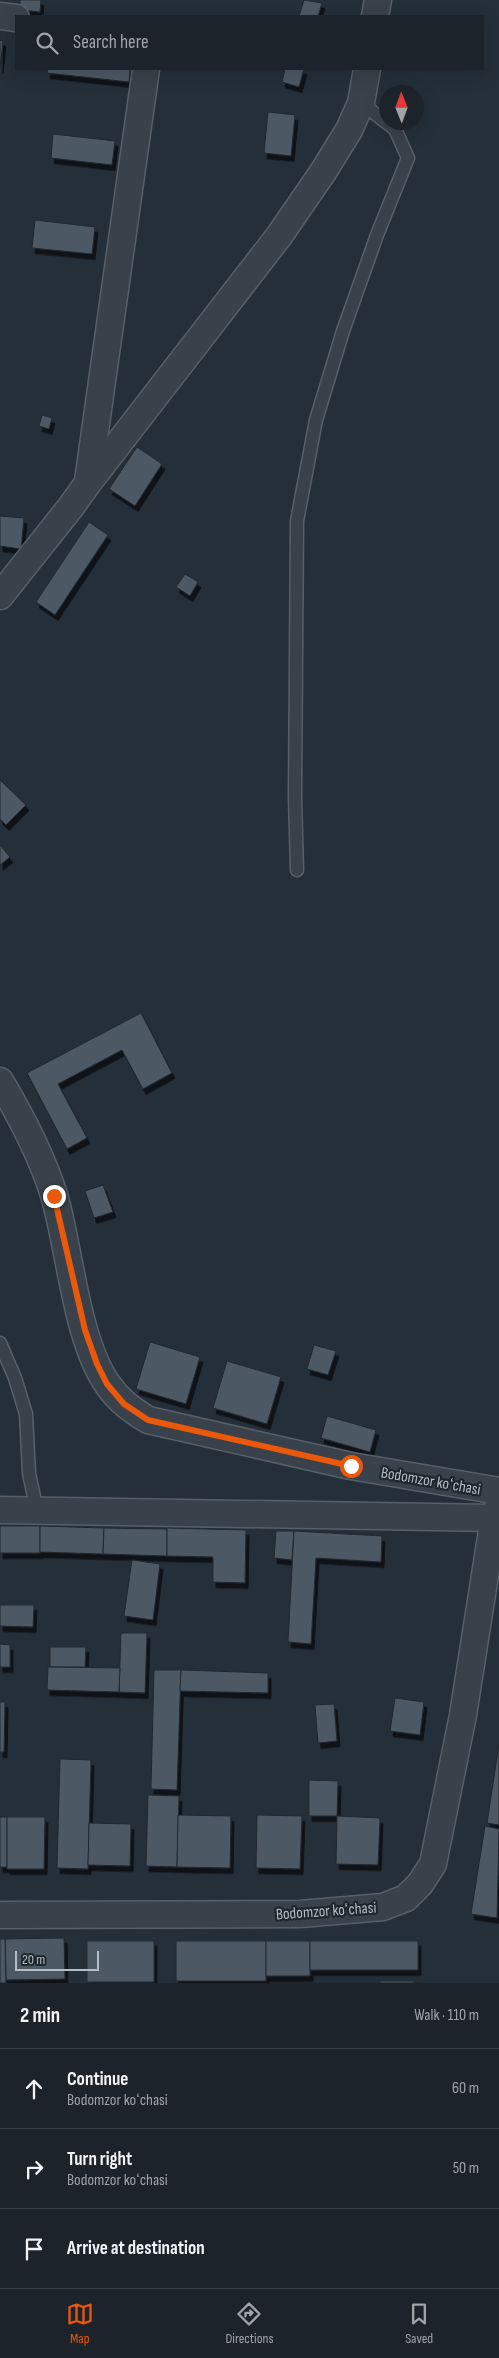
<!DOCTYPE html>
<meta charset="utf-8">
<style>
:root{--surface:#1c232b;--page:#292f37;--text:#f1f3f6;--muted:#a0a4a9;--line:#3a4047;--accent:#ea580c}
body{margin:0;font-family:"Sofia Sans Condensed",sans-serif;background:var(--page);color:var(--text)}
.compass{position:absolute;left:379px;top:85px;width:45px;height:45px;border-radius:50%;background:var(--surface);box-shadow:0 5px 20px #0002;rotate:359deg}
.scale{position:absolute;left:15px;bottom:12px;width:84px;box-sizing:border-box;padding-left:5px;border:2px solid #b4bcc5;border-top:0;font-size:14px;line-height:18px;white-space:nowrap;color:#b4bcc5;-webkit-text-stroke:4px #1e262e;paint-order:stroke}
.stop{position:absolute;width:15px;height:15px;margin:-11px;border:4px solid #ea580c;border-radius:50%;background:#fff}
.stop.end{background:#ea580c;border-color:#fff;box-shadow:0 1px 5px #0008}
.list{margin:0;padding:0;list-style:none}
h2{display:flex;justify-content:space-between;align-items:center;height:65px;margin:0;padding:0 20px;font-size:21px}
h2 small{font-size:16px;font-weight:400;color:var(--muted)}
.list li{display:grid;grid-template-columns:32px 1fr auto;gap:15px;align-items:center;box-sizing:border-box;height:80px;padding:0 20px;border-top:1px solid var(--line)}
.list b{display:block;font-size:19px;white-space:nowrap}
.list p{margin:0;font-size:16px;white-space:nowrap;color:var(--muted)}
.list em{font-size:16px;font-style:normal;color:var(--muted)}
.icon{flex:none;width:28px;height:28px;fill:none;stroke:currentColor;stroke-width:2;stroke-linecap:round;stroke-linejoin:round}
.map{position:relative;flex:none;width:499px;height:1983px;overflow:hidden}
.search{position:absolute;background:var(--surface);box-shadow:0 5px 20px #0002;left:15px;right:15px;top:15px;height:55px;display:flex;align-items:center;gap:12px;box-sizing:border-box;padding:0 18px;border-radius:0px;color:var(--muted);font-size:19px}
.sheet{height:305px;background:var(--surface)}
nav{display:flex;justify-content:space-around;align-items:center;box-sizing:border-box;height:70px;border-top:1px solid var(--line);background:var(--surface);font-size:14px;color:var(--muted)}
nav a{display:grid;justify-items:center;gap:2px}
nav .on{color:var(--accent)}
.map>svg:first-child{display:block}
</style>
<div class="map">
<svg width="499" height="1983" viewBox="0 0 499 1983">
<defs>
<filter id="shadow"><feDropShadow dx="3" dy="5.5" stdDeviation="0" flood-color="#0009"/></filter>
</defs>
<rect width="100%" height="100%" fill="#252f39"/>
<!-- building -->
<g fill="#4e5965" stroke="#202830" filter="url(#shadow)">
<polygon points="20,0 41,0 40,12 20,10"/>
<polygon points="304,0 322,3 318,16 299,16"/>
<polygon points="0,40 3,41 0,68"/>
<polygon points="48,69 130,69 129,82 47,73"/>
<polygon points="285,69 304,69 299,87 282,82"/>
<polygon points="268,112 295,115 291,156 264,153"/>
<polygon points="53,134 115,141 112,165 51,158"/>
<polygon points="35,220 95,227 92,254 32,248"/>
<polygon points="42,415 52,418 49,429 39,426"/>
<polygon points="137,447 162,464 135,506 109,489"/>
<polygon points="0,516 24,518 21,549 0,546"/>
<polygon points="89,522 108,535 55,615 36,602"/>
<polygon points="185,574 198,582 190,596 176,587"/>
<polygon points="0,780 26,805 6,825 0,819"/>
<polygon points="0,845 10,857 0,865"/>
<polygon points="141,1013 172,1073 143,1089 122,1050 58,1084 87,1138 67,1149 27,1073"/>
<polygon points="103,1185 113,1212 94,1218 85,1191"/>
<polygon points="150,1342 200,1357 186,1404 136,1389"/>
<polygon points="314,1345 336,1351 328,1375 307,1369"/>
<polygon points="227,1361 281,1377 267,1424 213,1408"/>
<polygon points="327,1416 376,1430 370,1452 321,1438"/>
<rect x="0" y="1526" width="40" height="27"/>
<polygon points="40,1526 104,1528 103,1554 40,1552"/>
<polygon points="104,1528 167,1529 167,1556 103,1554"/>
<polygon points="167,1528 246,1530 245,1583 213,1582 213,1557 167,1556"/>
<polygon points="276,1531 294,1531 292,1560 274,1558"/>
<polygon points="294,1531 382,1536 381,1562 316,1558 311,1644 288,1642"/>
<polygon points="132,1560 160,1564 153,1620 124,1616"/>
<polygon points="0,1605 34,1605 33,1627 0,1626"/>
<polygon points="121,1633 147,1633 145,1693 119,1692"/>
<polygon points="0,1644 10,1645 10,1667 0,1667"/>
<polygon points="50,1647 86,1647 85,1667 50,1667"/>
<polygon points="48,1667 120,1668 119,1692 47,1690"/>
<polygon points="154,1670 181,1670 177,1790 151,1789"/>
<polygon points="181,1670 268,1673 268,1693 180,1691"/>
<polygon points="395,1698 424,1702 420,1735 390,1731"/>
<polygon points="0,1702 5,1702 4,1752 0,1752"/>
<polygon points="334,1704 337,1741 318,1743 315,1705"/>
<polygon points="499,1744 499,1825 487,1823"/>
<polygon points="60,1759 91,1760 88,1869 57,1868"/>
<polygon points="309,1780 338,1781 337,1816 309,1816"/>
<polygon points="148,1795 179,1796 177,1867 146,1866"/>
<polygon points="178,1815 231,1816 230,1868 177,1867"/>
<polygon points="257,1815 302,1816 300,1869 256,1868"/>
<polygon points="337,1816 380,1818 378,1865 336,1864"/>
<rect x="0" y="1817" width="7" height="50"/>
<polygon points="7,1817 45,1817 44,1869 7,1869"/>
<polygon points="89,1823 131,1824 130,1866 88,1865"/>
<polygon points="485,1826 499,1829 497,1918 471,1914"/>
<polygon points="64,1938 65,1979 6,1980 5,1939"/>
<polygon points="0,1939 5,1939 6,1983 0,1983"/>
<rect x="87" y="1941" width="67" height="41"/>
<rect x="176" y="1941" width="90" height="40"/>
<rect x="266" y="1941" width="44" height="35"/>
<rect x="310" y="1941" width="108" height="29"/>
<rect x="380" y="1981" width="34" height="2"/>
</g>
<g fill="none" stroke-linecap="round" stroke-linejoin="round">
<defs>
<g id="service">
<polyline points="297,870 295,797 297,521 316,420 343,331 377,235 408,158 395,129 361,103"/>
<polyline points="0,1343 15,1378 26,1414 29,1473 37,1511"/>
</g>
<g id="minor">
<polyline points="0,16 16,18"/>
<polyline points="375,16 378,0"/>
<polyline points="88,481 146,69"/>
<polyline points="0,596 70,508 88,483 279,236 323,172 349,130 361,103 367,69"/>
<path d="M0,1081C22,1118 41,1154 54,1195C70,1249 76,1340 108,1385C119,1401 132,1410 148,1420L351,1466L499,1491"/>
<polyline points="0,1510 494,1518"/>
<polyline points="0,1915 300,1914 383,1907 406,1898 420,1884 433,1864 463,1715 494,1518 499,1504"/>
</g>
</defs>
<!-- service casing -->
<use href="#service" stroke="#575f68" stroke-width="15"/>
<!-- minor casing -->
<use href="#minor" stroke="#575f68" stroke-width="29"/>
<!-- service -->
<use href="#service" stroke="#39414a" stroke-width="12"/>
<!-- minor -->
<use href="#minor" stroke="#39414a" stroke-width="26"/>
</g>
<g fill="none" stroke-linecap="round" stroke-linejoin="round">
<!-- route -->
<polyline stroke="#ea580c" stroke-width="6" points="54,1196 85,1330 97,1364 107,1384 124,1404 148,1420 351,1466"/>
</g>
<g text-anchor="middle" stroke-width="4.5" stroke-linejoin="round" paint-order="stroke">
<!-- street labels -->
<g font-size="16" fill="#b4bcc5" stroke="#1e262e">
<text transform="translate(431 1480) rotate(10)" y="6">Bodomzor koʻchasi</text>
<text transform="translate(326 1910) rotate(-4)" y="6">Bodomzor koʻchasi</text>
</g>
</g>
</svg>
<svg class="compass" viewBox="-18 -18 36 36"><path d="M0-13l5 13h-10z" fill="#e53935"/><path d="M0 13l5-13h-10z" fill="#a0a4a9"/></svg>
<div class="scale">20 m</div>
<div class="stop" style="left:351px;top:1466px"></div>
<div class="stop end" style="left:54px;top:1196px"></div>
<div class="search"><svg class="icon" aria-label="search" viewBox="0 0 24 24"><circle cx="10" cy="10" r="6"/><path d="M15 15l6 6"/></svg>Search here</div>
</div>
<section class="sheet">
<h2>2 min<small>Walk · 110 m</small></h2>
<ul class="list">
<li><svg class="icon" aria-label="ahead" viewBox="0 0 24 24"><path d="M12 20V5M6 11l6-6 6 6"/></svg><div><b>Continue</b><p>Bodomzor koʻchasi</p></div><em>60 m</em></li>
<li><svg class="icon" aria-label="right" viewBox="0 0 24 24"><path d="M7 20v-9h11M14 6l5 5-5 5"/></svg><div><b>Turn right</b><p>Bodomzor koʻchasi</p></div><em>50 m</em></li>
<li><svg class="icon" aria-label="arrive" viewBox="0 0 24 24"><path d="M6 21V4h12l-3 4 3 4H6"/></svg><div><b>Arrive at destination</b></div></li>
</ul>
</section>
<nav>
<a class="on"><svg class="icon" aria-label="map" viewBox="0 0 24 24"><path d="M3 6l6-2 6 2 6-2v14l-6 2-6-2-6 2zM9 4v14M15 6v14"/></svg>Map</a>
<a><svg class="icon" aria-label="directions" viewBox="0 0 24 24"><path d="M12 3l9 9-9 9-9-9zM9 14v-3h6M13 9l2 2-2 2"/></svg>Directions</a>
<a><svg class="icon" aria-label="saved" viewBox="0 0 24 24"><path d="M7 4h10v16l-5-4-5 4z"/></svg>Saved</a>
</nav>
